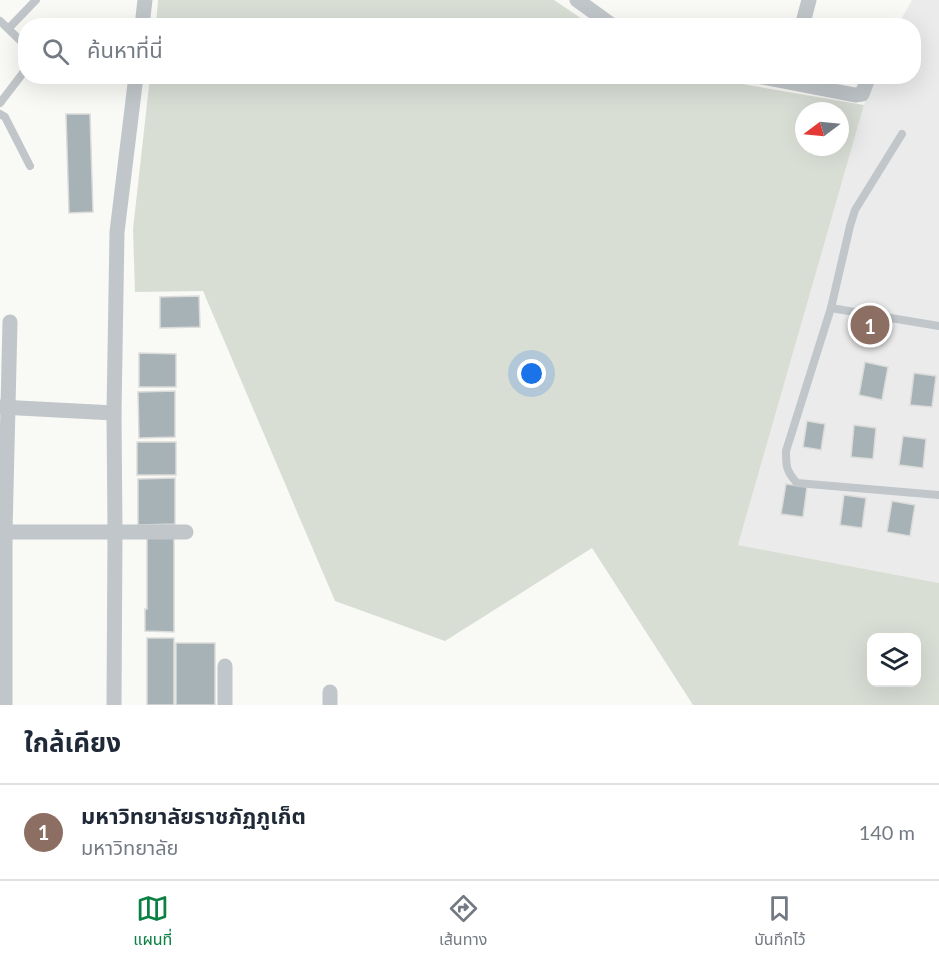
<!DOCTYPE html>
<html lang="th">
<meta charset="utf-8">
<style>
:root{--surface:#fff;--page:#f2f2f3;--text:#1f2937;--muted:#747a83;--line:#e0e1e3;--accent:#0b8043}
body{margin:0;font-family:Lato,"Noto Sans Thai",sans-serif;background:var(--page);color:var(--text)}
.controls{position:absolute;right:18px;bottom:18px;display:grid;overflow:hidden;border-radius:12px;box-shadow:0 6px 24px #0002}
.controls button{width:54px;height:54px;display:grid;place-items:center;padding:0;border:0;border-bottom:2px solid var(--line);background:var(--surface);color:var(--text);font:30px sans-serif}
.compass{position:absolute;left:795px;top:102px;width:54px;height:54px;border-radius:50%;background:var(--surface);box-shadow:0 6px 24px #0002;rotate:254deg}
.you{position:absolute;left:532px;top:374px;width:21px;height:21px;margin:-15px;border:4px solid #fff;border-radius:50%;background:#1a73e8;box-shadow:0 0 0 9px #1a73e833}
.badge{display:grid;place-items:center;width:39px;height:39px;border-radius:50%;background:var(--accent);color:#fff;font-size:20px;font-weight:700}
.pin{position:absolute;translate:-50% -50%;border:3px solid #fff;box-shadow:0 2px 6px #0006}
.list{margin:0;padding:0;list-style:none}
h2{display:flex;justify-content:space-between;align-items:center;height:78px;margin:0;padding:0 24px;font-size:26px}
h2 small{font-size:20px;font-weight:400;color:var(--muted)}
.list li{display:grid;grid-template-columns:39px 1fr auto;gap:18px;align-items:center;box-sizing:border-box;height:96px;padding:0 24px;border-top:2px solid var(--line)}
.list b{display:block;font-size:22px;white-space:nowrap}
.list p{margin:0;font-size:20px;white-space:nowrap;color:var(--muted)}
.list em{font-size:20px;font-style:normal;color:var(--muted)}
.icon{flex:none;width:33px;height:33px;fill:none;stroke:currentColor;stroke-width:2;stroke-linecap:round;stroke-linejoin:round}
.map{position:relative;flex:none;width:939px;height:705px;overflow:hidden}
.search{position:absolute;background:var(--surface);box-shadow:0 6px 24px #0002;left:18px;right:18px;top:18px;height:66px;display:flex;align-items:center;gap:15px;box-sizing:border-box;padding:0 21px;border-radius:24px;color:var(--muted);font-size:22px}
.sheet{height:174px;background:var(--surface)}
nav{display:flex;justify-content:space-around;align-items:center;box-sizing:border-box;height:84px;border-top:2px solid var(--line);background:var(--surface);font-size:16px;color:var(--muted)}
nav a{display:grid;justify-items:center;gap:3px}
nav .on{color:var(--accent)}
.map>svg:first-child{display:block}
</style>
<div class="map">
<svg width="939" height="705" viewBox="0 0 939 705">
<rect width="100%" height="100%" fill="#f9f9f6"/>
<!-- built -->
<polygon fill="#eaebea" points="912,0 939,0 939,583 738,545 872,77 914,76 914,26 898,25"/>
<!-- green -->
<g fill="#d9ded5" fill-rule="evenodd">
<polygon points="158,0 554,0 591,25 156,25"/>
<path d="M695,76L864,105L738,545L939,583V705H693L592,548L445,641L335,601L203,291L135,292L133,229L150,77ZM804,111H840V147H804ZM872,638H916V682H872Z"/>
</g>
<!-- building -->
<g fill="#a6b2b6" stroke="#dbdbd9" stroke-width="1.5">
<polygon points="66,114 90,114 93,212 69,213"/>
<polygon points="199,296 200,327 160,328 160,297"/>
<polygon points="139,353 176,354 176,387 139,387"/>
<polygon points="865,362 888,367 882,400 859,395"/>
<polygon points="914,373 936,376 932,407 910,405"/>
<polygon points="175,391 175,437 139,438 138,392"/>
<polygon points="807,421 825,424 821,450 803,447"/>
<polygon points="854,425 876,428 873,459 851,457"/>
<polygon points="903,436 926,439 923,468 899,465"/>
<rect x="137" y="442" width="39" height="33"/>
<polygon points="175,478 175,524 138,525 138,479"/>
<polygon points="786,484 807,487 803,517 781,514"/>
<polygon points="844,495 866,498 862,528 840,525"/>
<polygon points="892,501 915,505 910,536 887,532"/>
<polygon points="147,535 174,535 174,632 145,631 145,609 147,609"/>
<rect x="147" y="638" width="27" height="67"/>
<rect x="176" y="643" width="39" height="62"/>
</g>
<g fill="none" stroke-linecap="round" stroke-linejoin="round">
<!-- lane -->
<g stroke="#c0c6c9" stroke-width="8">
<polyline points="0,21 26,46"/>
<polyline points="9,28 36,0"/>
<polyline points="0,103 26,69"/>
<polyline points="0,114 5,117 30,166"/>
<path d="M902,134L855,210L850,226L831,308L786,451C786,466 786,471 797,483L939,495"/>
<polyline points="831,308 939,326"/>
</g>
<!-- street -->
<g stroke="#c0c6c9" stroke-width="15">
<polyline points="577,0 613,26"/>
<polyline points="142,26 145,0"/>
<polyline points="802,26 809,0"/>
<polyline points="757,76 855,95 862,94 869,76"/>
<polyline points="0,407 114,413"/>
<polyline points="0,532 186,532"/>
<polyline points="225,666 225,705"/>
<polyline points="330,692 330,705"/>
<polyline points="5,705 5,532 10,322"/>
<polyline points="114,705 115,532 114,413 117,232 136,76"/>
</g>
</g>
</svg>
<div class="controls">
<button><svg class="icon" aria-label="layers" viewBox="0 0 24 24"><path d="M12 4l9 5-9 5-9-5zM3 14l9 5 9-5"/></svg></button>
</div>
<svg class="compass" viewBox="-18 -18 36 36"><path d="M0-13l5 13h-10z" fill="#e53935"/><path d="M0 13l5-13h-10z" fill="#747a83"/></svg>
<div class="you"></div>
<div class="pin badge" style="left:870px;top:325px;background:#8d6e63">1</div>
<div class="search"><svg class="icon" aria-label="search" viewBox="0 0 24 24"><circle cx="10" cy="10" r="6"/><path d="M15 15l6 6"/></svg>ค้นหาที่นี่</div>
</div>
<section class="sheet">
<h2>ใกล้เคียง<small></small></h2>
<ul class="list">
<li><span class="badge" style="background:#8d6e63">1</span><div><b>มหาวิทยาลัยราชภัฏภูเก็ต</b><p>มหาวิทยาลัย</p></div><em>140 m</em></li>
</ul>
</section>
<nav>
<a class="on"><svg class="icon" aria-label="map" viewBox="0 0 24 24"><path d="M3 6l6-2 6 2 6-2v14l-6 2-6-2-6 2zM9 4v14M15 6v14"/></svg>แผนที่</a>
<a><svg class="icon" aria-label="directions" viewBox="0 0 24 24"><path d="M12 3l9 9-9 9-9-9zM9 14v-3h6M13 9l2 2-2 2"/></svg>เส้นทาง</a>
<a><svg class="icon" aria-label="saved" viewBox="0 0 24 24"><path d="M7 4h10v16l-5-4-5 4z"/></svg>บันทึกไว้</a>
</nav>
